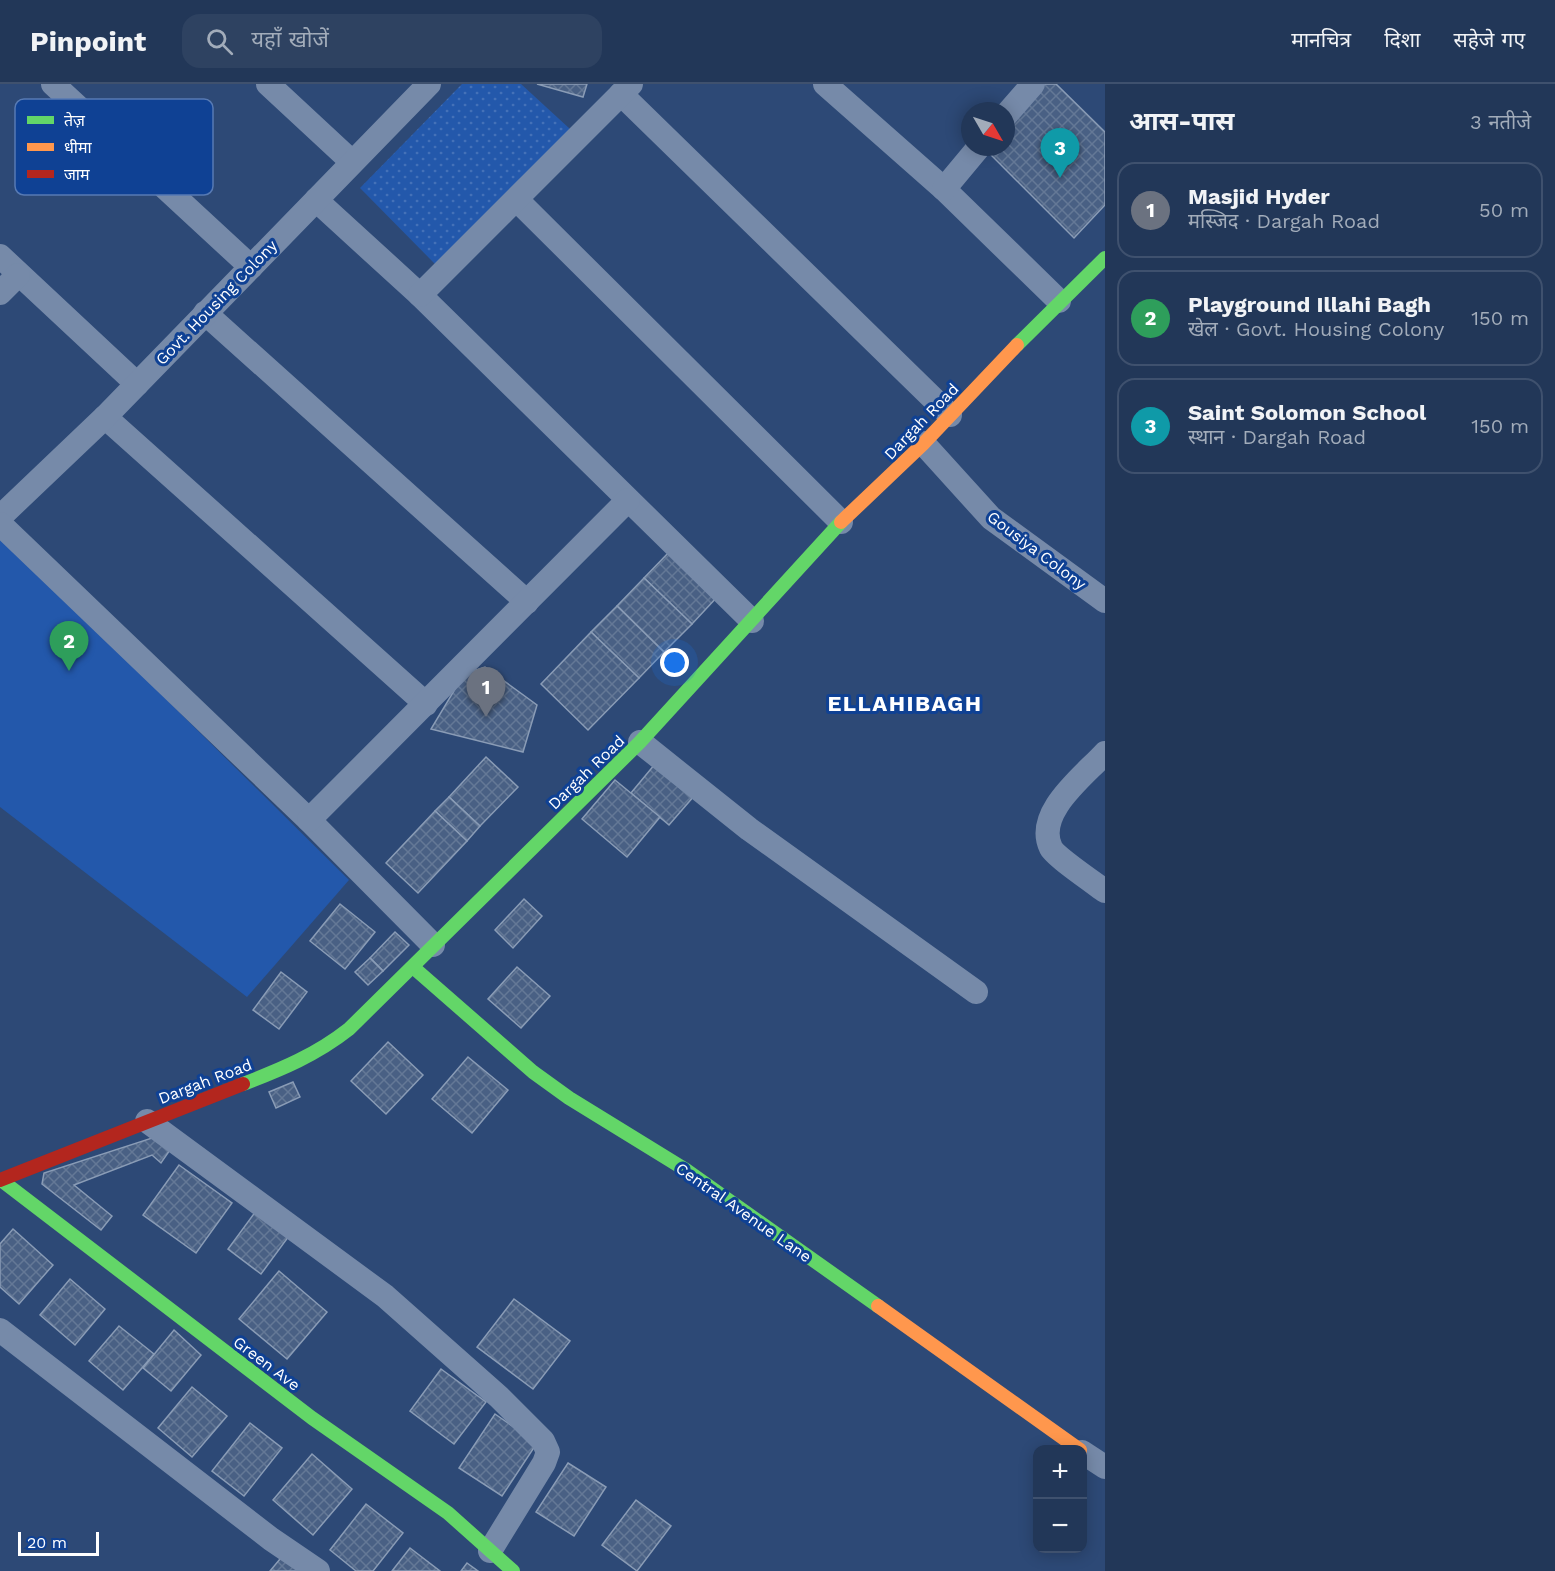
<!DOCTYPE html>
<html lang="hi">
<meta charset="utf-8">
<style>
:root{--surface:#223758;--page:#2e4261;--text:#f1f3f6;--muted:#a2acba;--line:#3f516e;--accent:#ea580c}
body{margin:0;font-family:"Work Sans","Noto Sans Devanagari",sans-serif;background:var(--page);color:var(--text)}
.controls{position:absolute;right:18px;bottom:18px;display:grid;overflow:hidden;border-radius:12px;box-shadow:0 3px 15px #0003}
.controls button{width:54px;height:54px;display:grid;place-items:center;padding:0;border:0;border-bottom:2px solid var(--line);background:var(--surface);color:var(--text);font:30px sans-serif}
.compass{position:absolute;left:961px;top:18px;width:54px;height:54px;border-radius:50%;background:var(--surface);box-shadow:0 3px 15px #0003;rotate:129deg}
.scale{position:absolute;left:18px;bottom:15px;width:81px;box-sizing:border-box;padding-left:6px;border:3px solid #fff;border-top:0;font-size:16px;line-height:21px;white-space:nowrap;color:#fff;-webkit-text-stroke:4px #0f4194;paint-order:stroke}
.you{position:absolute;left:675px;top:579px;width:21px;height:21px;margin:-15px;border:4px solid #fff;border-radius:50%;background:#1a73e8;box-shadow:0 0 0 9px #1a73e833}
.badge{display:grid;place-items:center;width:39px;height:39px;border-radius:50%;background:var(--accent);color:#fff;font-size:20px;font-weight:700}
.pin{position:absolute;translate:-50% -50px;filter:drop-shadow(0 2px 3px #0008)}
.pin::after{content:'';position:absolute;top:32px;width:21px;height:18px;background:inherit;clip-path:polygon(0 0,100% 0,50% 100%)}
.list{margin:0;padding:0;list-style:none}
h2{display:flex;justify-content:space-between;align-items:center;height:78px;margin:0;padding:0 24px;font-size:26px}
h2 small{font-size:20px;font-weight:400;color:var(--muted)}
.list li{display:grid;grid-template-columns:39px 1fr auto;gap:18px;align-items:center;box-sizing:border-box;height:96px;margin:0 12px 12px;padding:0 12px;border:2px solid var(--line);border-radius:18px}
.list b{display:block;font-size:22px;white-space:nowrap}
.list p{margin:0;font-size:20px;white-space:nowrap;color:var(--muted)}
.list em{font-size:20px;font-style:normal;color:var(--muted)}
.icon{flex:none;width:33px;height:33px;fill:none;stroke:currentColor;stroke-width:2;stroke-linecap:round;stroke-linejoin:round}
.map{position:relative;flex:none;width:1105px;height:1487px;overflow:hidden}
header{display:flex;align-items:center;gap:36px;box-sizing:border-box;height:84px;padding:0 30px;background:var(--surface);border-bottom:2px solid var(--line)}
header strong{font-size:28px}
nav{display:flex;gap:33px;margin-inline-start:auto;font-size:21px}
.search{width:420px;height:54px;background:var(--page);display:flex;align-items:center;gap:15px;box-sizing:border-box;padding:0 21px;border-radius:18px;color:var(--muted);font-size:22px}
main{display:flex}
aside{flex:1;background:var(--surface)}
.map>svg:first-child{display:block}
</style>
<header>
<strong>Pinpoint</strong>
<div class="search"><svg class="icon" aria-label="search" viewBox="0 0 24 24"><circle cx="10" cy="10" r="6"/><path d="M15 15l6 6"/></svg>यहाँ खोजें</div>
<nav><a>मानचित्र</a><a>दिशा</a><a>सहेजे गए</a></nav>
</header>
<main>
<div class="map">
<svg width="1105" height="1487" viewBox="0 0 1105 1487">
<defs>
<pattern id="park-dots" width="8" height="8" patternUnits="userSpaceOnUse" patternTransform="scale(1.5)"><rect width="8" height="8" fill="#2358ab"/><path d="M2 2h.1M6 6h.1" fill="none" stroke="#4471b8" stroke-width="1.8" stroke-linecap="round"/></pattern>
<pattern id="building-cross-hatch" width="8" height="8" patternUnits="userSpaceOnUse" patternTransform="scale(1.5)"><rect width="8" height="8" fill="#496084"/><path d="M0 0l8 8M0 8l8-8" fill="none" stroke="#647896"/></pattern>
</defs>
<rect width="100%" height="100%" fill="#2d4976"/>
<!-- grass -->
<polygon fill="#2358ab" points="0,451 349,796 247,913 0,723"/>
<!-- park -->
<polygon fill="url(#park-dots)" points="462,0 521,0 570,45 435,180 360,104"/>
<!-- building -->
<g fill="url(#building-cross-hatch)" stroke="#8a9cb6" stroke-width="1.5">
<polygon points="537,0 587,0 583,13"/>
<polygon points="1041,0 1056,0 1105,48 1105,121 1074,154 987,67 990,63 1006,63 1006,43"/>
<polygon points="671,466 718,512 692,540 644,494"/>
<polygon points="644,494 692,540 664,568 617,522"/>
<polygon points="617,522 664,568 639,594 591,548"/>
<polygon points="591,548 639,594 588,646 541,600"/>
<polygon points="485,583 537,621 523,668 431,645 464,590"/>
<polygon points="486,673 518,703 480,742 449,713"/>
<polygon points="655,680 694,712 669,741 631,709"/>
<polygon points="615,696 660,733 627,773 582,735"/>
<polygon points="449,713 480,742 467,757 435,727"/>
<polygon points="435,727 467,757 418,809 386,779"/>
<polygon points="524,815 542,832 513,864 495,846"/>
<polygon points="340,820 375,848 345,885 310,857"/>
<polygon points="395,848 409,861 383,887 370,874"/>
<polygon points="370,874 383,887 368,901 355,888"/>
<polygon points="517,883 550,912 521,944 488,915"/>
<polygon points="281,888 307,908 279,945 253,926"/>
<polygon points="388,958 423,991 386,1030 351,997"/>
<polygon points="468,973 508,1006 472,1049 432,1015"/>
<polygon points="293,998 300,1013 276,1024 269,1008"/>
<polygon points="155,1053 170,1066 161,1079 152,1071 74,1101 112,1132 101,1146 42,1100 44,1089"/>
<polygon points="179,1081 232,1119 196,1169 143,1131"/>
<polygon points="256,1127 289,1152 261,1190 228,1165"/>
<polygon points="13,1145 53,1181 19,1220 0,1203 0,1160"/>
<polygon points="279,1187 327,1228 287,1275 239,1235"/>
<polygon points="70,1195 105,1225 75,1261 40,1231"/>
<polygon points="514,1215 570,1257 533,1305 477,1263"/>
<polygon points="119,1242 154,1270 123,1306 89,1277"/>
<polygon points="174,1246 201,1271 171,1307 143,1284"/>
<polygon points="441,1285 486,1318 454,1360 410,1327"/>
<polygon points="192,1303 227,1332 192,1373 158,1344"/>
<polygon points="495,1330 537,1359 502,1412 459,1384"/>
<polygon points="250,1339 282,1364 244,1412 212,1387"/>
<polygon points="312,1370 352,1405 313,1451 273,1416"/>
<polygon points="568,1379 606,1403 574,1452 536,1428"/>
<polygon points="636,1416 671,1442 637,1487 602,1461"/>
<polygon points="366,1420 403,1449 373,1487 356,1487 330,1466"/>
<polygon points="410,1464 440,1487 392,1487"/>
<polygon points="285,1469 307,1487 270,1487"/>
<polygon points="467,1479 478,1487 461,1487"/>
</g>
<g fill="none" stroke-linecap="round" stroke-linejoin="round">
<!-- street -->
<g stroke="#768aa9" stroke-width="24">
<polyline points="53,0 251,183"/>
<polyline points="268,0 351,77"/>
<polyline points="825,0 944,105 1059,217"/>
<polyline points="621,10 950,331"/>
<polyline points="1006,31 1033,0"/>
<polyline points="944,105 979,63"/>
<polyline points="316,116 420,211 752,537"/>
<polyline points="517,116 841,438"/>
<polyline points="0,172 137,300"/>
<polyline points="0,209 18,191"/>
<polyline points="420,211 631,0"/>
<polyline points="205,229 527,518"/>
<polyline points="105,333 426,620"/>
<polyline points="923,359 991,434 1105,517"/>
<polyline points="0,433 105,333 429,0"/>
<polyline points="0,440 309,736 433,861"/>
<polyline points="640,658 749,745 976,908"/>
<path d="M1105,669C1084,692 1034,729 1051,764C1056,773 1094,799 1105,807"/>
<polyline points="309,736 628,416"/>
<polyline points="147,1037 385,1212 499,1313 543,1357 548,1368 544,1379 490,1467"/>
<polyline points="0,1246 271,1455 318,1487"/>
<polyline points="1082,1368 1105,1383"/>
</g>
<!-- fast -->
<g stroke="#63d668" stroke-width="14">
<polyline points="1017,261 1105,174"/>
<polyline points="414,884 533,988 569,1014 686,1086 878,1222"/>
<path d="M243,1000C282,985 316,971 349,945L640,658L841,438"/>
<polyline points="1,1096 312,1334 448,1429 513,1487"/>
</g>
<!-- slow -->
<g stroke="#ff974d" stroke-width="14">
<polyline points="841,438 923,360 1017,261"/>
<polyline points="878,1222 1080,1366"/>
</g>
<!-- jam -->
<polyline stroke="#b3261e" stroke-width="14" points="0,1096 243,1000"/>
</g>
<g text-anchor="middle" stroke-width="6" stroke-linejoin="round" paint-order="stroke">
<!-- street labels -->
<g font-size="16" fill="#fff" stroke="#0f4194">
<text transform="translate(216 218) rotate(-46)" y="6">Govt. Housing Colony</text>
<text transform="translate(921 337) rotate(-46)" y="6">Dargah Road</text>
<text transform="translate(1037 466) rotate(37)" y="6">Gousiya Colony</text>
<text transform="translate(586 688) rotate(-44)" y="6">Dargah Road</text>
<text transform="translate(205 997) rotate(-21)" y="6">Dargah Road</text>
<text transform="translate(744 1128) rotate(35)" y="6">Central Avenue Lane</text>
<text transform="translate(267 1279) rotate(37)" y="6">Green Ave</text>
</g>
<!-- district labels -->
<g font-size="22" font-weight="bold" letter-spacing="1.5" fill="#fff" stroke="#0f4194">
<text x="905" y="627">ELLAHIBAGH</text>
</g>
</g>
<!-- legend -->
<rect x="15" y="15" width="198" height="96" rx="9" fill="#0f4194" stroke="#577ab4" stroke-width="1.5"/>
<rect x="27" y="32" width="27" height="8" fill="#63d668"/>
<rect x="27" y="59" width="27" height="8" fill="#ff974d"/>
<rect x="27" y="86" width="27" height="8" fill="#b3261e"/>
<g font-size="16" fill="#fff">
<text x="64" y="42">तेज़</text>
<text x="64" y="69">धीमा</text>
<text x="64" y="96">जाम</text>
</g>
</svg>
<div class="controls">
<button>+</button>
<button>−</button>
</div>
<svg class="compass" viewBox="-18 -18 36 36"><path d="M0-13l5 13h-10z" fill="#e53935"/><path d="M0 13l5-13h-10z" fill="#a2acba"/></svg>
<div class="scale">20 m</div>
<div class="you"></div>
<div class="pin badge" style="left:486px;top:633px;background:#6b7280">1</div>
<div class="pin badge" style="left:69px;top:587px;background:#2e9e5b">2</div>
<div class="pin badge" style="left:1060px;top:94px;background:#0f9aa8">3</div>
</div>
<aside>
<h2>आस-पास<small>3 नतीजे</small></h2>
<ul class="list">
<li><span class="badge" style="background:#6b7280">1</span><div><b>Masjid Hyder</b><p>मस्जिद · Dargah Road</p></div><em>50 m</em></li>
<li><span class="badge" style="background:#2e9e5b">2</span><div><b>Playground Illahi Bagh</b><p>खेल · Govt. Housing Colony</p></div><em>150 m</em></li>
<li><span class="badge" style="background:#0f9aa8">3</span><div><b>Saint Solomon School</b><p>स्थान · Dargah Road</p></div><em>150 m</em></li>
</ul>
</aside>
</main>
